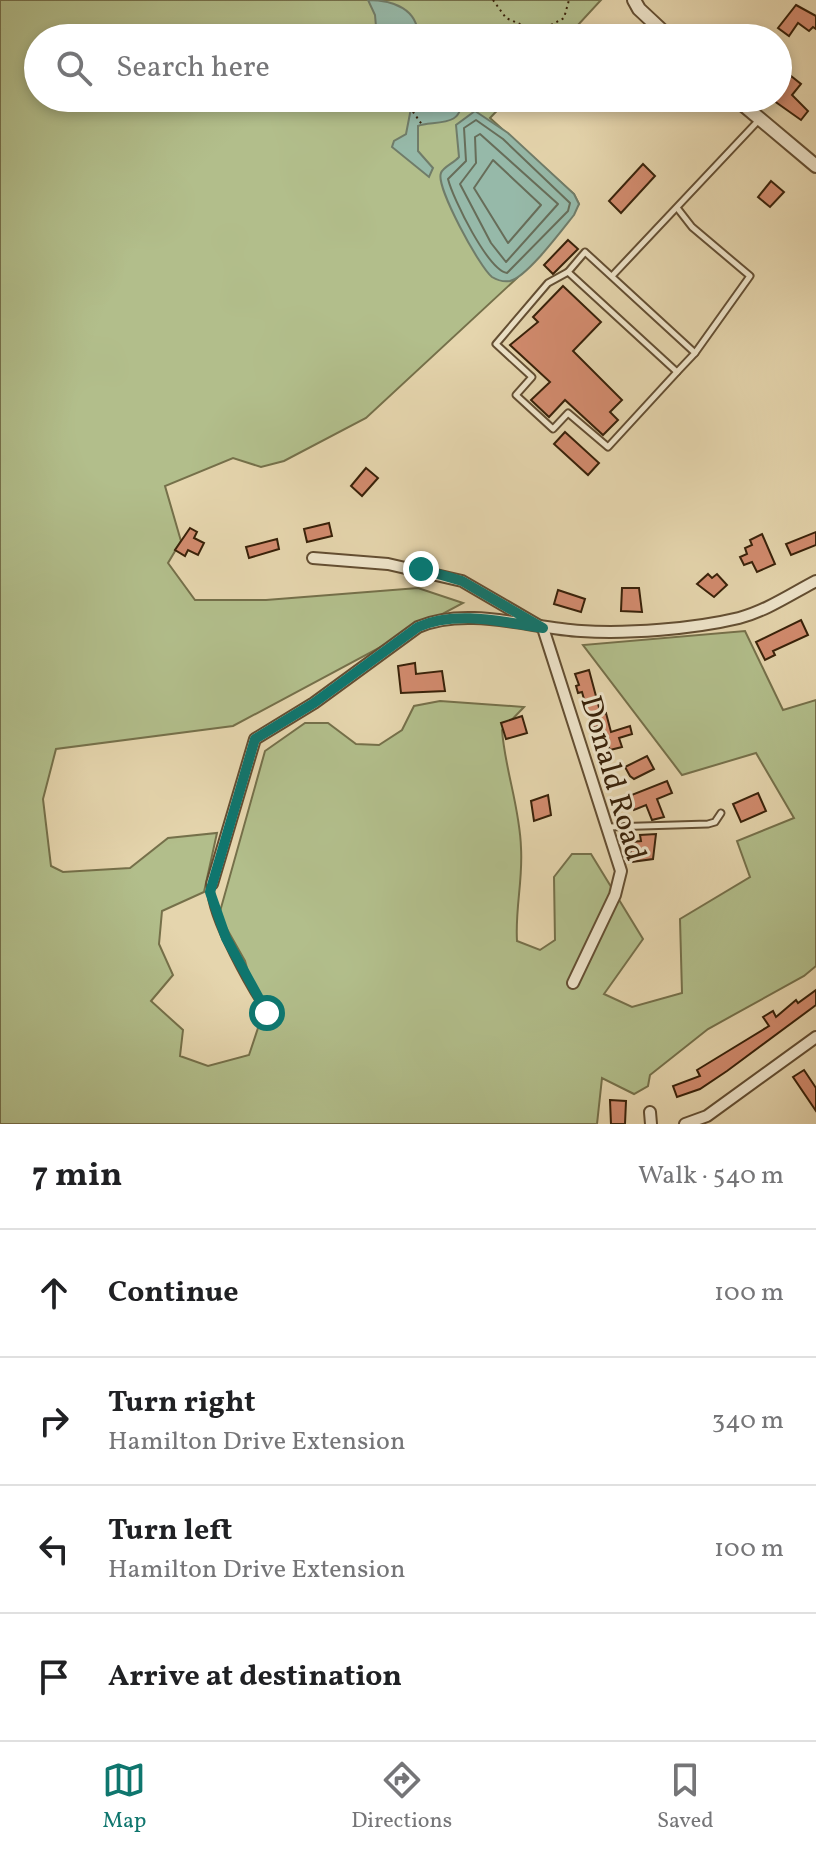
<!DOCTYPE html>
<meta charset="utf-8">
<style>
:root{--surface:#fff;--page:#f2f2f2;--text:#202124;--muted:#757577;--line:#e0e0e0;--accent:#0f766e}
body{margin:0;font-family:Vollkorn,serif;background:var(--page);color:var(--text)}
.stop{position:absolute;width:24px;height:24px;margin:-18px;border:6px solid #0f766e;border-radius:50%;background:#fff}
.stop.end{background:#0f766e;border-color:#fff;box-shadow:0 2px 8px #0008}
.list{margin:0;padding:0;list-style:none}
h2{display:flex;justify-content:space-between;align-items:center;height:104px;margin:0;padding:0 32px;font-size:34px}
h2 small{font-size:26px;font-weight:400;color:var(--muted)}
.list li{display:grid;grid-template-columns:52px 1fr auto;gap:24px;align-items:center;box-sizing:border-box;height:128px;padding:0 32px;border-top:2px solid var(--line)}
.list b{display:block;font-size:30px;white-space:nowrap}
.list p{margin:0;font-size:26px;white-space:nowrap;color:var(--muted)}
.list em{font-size:26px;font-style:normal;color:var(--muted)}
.icon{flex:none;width:44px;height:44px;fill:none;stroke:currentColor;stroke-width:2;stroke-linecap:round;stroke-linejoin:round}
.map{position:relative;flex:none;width:816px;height:1124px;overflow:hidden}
.search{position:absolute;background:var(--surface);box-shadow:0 4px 12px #0003;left:24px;right:24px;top:24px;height:88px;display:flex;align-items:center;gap:20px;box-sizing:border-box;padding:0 28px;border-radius:44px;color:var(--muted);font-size:30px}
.sheet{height:616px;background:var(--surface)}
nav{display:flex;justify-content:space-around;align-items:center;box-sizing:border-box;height:112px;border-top:2px solid var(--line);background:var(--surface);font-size:22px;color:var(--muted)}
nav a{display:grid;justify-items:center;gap:4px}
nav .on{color:var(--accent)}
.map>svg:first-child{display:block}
</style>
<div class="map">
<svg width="816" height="1124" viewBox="0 0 816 1124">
<rect width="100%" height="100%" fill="#e5d5ad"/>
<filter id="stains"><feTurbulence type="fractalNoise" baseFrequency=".0025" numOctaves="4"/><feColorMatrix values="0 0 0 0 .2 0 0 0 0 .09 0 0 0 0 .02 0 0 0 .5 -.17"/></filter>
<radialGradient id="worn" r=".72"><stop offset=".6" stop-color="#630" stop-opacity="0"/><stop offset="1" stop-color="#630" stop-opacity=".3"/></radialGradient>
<!-- green -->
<path fill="#b2be8b" stroke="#75704a" stroke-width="2" d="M0,0H601L566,38H38V98H509L490,118L574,194L579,204L517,278L366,418L284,461L261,467L233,458L165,486L181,541L168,563L195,600H266L418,588L463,603L233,726L56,749L43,799L51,866L63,872L130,868L168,838L217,833L204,892L162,911L159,944L173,975L151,1001L183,1030L180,1056L208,1066L249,1055L261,1019L245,961L219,915L265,751L305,723H328L356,744L379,745L402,730L414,706L440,701L524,707L502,730C505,770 520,808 521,848C523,880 515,909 517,941L540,950L555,940L554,877L572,854H591L643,939L604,994L632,1007L682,993L680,919L750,877L737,841L794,818L756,753L682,775L583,645L745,631L783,710L816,700V966L804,976L708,1029L650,1075L648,1086L634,1094L602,1078L597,1124H0Z"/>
<!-- water -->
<g fill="#96b9a9" stroke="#707c69" stroke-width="2">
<path d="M368,0C393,0 419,9 418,38H377L375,15Z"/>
<path d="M413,98H460C466,129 431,120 418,126V151L433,168L429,177L392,147L394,141L406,134Z"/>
<path d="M475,111L508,133L574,194L579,204L574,215C562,230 527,277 510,281C504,282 497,280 492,277C480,268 435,186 441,173C443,167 454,163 459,157L456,125Z"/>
</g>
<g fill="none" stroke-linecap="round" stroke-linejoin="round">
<!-- shore -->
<g stroke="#676d59" stroke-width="2">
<path d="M476,120L503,139L570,203L568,211L507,273C488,270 453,199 448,179L466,161L464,128Z"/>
<polygon points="480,134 558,204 506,262 491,243 460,184 476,163 475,137"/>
<polygon points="493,160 541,205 508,243 474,188"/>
</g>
</g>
<!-- building -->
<g fill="#d28b6e" stroke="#382109" stroke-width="2">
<polygon points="796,5 816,16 816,29 813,27 809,31 798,23 789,36 778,28"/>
<polygon points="791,76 801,84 792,95 808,111 801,120 770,98 778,98"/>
<polygon points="643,164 655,176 621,213 609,201"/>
<polygon points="771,181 784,192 770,207 758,197"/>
<polygon points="568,240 578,249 553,274 544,265"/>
<polygon points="563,286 601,322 573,351 622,400 610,412 618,420 603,435 565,400 549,417 531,400 550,382 510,345 538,322 533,317"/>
<polygon points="565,432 599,463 588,475 554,444"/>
<polygon points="366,468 378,478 362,496 351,486"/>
<polygon points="329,523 332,536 307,542 304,529"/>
<polygon points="190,528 197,532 194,538 204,543 198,555 188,550 185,556 175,550"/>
<polygon points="816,532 816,545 791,555 786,544"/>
<polygon points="762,534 775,564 757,572 752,562 744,565 740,557 747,554 745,548 752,545 750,540"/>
<polygon points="277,539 279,549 249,558 246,547"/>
<polygon points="708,574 712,578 717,574 727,585 714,597 697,584"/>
<polygon points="622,588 639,588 642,612 621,611"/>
<polygon points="558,590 585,599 581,612 554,604"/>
<polygon points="801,620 808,635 773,651 775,655 765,660 756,642"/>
<polygon points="415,663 416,674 442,671 445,691 401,693 398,666"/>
<polygon points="589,670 601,715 606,713 611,732 630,726 632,734 619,738 622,747 610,750 600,726 592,728 582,692 578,693 576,686 579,685 575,674"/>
<polygon points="522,716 527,733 506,739 501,723"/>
<polygon points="647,756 654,769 634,779 630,776 625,767"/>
<polygon points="667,781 672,793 657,799 664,817 652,820 646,805 634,810 629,796"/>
<polygon points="758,793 766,811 741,822 733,804"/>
<polygon points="548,795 551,815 534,821 531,801"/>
<polygon points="656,834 653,859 631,862 631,842 641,841 640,835"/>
<polygon points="816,990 816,1005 727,1071 700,1089 677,1097 673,1086 700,1076 697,1070 769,1026 763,1017 773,1011 776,1017 796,1000 798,1003"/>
<polygon points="804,1070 816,1088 816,1111 793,1077"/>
<polygon points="610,1100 626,1101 625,1124 611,1124"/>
</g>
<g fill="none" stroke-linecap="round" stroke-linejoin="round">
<defs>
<g id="service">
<polyline points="678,209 692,227 750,276 695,353"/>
<polygon points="585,252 695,353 677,372 568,272"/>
<polyline points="568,272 548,283 496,344 532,377 516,395 553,429 568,413 608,447 677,372"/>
<polyline points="612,276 758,121"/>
<polyline points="609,827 708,824 715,822 721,813"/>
<path d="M211,885C206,912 255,997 273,1021"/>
</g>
<g id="minor">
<polyline points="313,558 388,564 462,581 543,628 621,871 615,895 573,983"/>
<path d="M212,884L255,739L314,703L418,627C467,606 530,628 581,631C628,634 693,629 739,618C766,611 791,594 816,581"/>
<polyline points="650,1112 651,1124"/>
<polyline points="685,1124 707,1116 816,1037"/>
</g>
<g id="tertiary">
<polyline points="634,0 639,9 670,38"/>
<polyline points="735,98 816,166"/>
</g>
</defs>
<!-- service casing -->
<use href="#service" stroke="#634e32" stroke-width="9"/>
<!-- minor casing -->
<use href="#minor" stroke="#634e32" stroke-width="14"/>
<!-- tertiary casing -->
<use href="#tertiary" stroke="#634e32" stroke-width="16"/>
<!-- path -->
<g stroke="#382109" stroke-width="2" stroke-dasharray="2 4" stroke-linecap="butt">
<polyline points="493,0 506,18 538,32 564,18 569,0"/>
<polyline points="406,102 423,126"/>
</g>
<!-- service -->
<use href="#service" stroke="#eee4ca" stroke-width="5"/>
<!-- minor -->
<use href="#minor" stroke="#eee4ca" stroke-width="10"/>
<!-- tertiary -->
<use href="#tertiary" stroke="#eee4ca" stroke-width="12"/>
</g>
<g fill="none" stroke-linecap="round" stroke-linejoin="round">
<!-- route -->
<path stroke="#0f766e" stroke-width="10" d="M267,1013L226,938L210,892L255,739L314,703L418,627C456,610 503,622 543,628L462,581L421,569"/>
</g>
<g text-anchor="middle" stroke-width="6" stroke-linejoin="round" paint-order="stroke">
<!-- street labels -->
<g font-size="30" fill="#382109" stroke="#eee4ca">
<text transform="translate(614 778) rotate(74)" y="10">Donald Road</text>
</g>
</g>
<rect width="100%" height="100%" filter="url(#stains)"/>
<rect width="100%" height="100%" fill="url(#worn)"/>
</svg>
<div class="stop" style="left:267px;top:1013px"></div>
<div class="stop end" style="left:421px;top:569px"></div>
<div class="search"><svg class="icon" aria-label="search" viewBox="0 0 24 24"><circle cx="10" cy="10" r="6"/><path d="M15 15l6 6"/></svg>Search here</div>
</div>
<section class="sheet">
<h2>7 min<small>Walk · 540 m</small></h2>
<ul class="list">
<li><svg class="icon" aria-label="ahead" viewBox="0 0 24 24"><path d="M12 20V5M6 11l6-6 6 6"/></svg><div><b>Continue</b></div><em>100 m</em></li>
<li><svg class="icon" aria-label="right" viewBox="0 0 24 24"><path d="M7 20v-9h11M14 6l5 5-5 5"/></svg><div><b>Turn right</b><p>Hamilton Drive Extension</p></div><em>340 m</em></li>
<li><svg class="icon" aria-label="left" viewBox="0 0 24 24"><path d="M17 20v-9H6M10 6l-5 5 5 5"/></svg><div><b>Turn left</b><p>Hamilton Drive Extension</p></div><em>100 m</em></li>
<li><svg class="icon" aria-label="arrive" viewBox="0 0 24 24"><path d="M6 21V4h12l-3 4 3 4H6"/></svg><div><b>Arrive at destination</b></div></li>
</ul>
</section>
<nav>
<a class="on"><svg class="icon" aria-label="map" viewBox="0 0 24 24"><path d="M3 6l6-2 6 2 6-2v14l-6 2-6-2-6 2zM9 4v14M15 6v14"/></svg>Map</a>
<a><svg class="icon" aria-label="directions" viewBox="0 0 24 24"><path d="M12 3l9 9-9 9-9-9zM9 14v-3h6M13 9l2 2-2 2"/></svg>Directions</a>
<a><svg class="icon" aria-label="saved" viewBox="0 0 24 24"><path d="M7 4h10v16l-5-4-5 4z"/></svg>Saved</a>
</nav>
